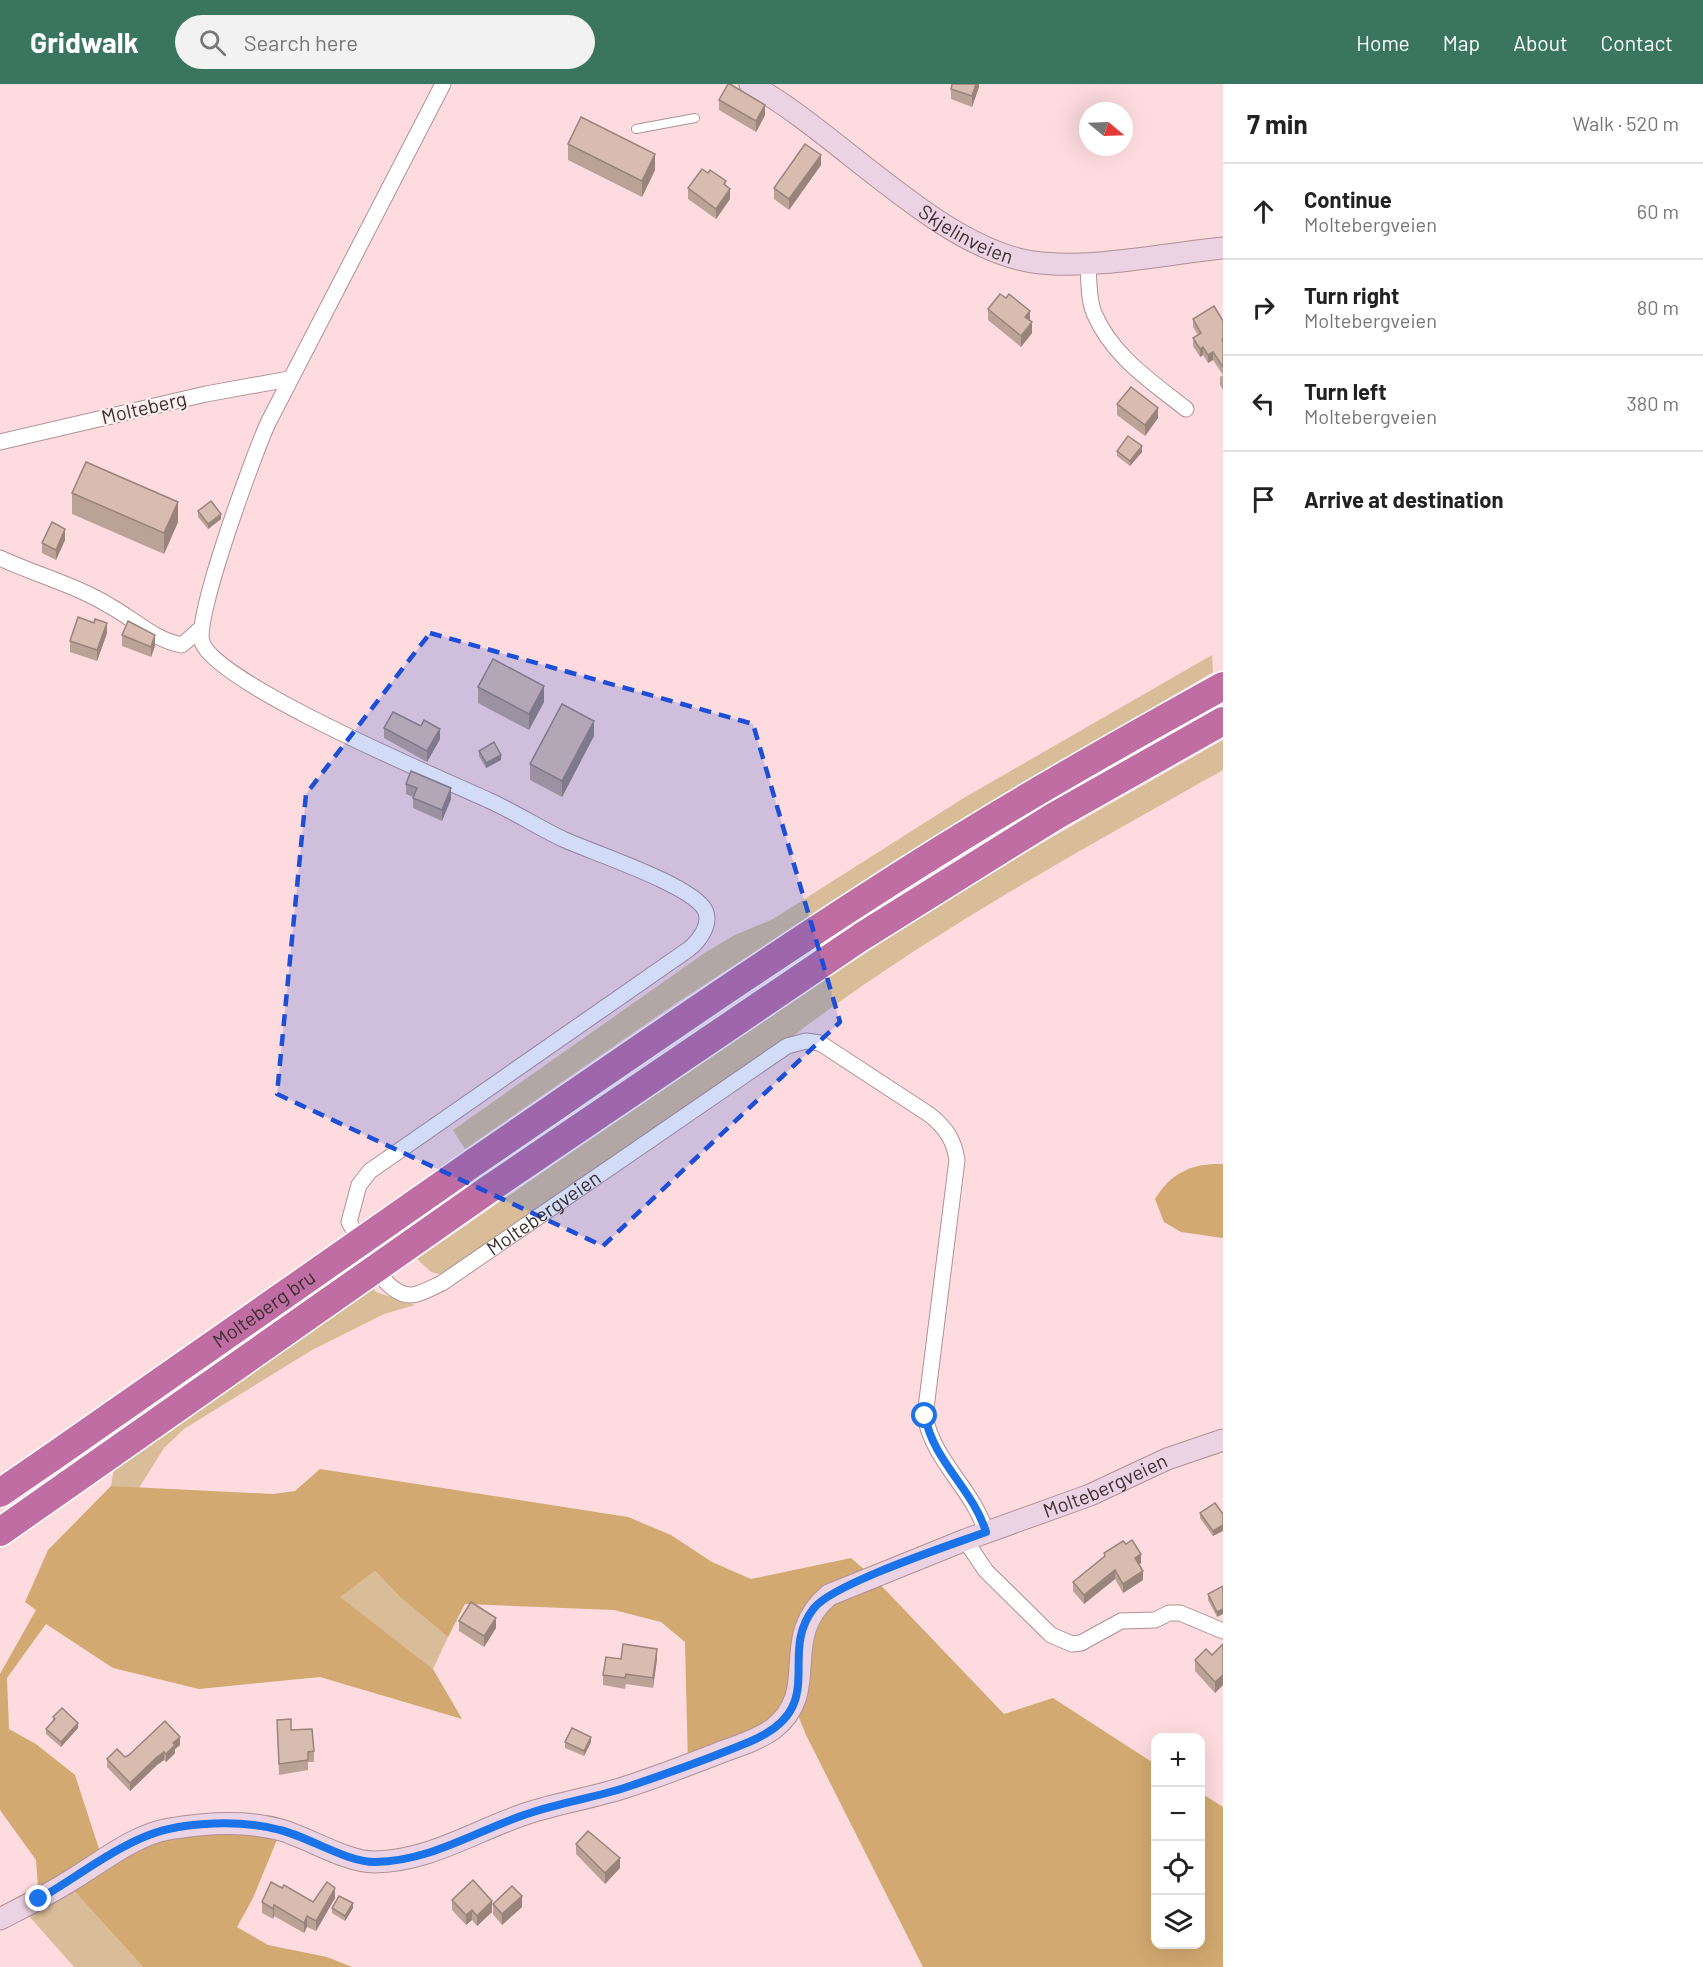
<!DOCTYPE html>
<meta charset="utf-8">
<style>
:root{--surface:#fff;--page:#f2f2f2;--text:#222;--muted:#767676;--line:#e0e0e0;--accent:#3a755f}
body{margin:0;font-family:Barlow,sans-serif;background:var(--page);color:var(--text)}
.controls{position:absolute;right:18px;bottom:18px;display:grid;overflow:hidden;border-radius:12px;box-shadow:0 6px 24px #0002}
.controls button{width:54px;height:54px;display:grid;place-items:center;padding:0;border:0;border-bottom:2px solid var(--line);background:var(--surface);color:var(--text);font:30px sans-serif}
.compass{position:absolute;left:1079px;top:18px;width:54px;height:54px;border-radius:50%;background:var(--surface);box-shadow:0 6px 24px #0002;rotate:109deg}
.stop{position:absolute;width:18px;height:18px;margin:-14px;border:4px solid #1a73e8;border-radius:50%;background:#fff}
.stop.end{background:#1a73e8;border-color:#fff;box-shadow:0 2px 6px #0008}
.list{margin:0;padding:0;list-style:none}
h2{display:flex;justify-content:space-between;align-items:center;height:78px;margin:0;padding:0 24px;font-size:26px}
h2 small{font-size:20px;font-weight:400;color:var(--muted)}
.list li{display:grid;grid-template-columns:39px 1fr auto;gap:18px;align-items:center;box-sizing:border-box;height:96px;padding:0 24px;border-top:2px solid var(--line)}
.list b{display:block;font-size:22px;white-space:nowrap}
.list p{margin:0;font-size:20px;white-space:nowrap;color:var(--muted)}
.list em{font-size:20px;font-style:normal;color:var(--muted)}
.icon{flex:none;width:33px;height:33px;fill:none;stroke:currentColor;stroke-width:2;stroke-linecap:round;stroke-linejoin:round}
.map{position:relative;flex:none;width:1223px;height:1883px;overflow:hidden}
header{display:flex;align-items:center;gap:36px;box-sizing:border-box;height:84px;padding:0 30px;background:var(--accent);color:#fff}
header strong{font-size:28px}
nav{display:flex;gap:33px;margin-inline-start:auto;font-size:21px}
.search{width:420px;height:54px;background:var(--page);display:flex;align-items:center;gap:15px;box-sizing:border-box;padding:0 21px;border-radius:33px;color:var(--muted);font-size:22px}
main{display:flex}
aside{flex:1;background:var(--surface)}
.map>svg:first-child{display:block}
</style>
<header>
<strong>Gridwalk</strong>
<div class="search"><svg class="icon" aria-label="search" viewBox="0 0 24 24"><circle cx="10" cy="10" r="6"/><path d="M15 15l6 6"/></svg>Search here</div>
<nav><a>Home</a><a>Map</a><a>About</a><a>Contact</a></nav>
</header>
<main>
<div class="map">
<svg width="1223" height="1883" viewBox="0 0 1223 1883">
<rect width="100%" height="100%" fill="#fddbde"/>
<!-- green -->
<g fill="#d8bd98">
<polygon points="1212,571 1213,588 900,773 675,920 465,1065 453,1046 706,868 735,851 773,835 962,715"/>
<path d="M1223,656V686C1076,769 927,850 793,952L442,1191L431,1188L417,1175C590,1056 762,934 940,821C1032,763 1128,710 1223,656Z"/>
<polygon points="343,1155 376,1208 415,1221 384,1230 312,1266 184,1345 164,1364 139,1404 111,1402 127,1305"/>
<polygon points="375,1487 401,1514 448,1553 433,1585 339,1513"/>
<polygon points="67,1799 143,1883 74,1883 22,1824"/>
</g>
<!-- forest -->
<g fill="#d2a970">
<path d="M1223,1080V1154L1181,1148L1164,1138L1155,1115C1171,1088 1193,1079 1223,1080Z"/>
<polygon points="320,1385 628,1433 671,1451 712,1478 751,1495 851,1474 872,1492 1004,1630 1053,1614 1155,1680 1156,1860 1200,1860 1201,1709 1223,1723 1223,1883 923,1883 806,1651 794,1621 688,1682 685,1558 661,1538 614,1526 465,1520 448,1553 401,1514 375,1487 340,1513 433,1585 462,1635 320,1593 199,1605 113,1584 46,1540 7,1594 9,1645 36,1660 75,1691 103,1777 146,1752 281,1746 253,1814 237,1843 268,1861 327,1873 352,1883 143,1883 67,1799 39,1815 36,1776 0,1726 0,1590 36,1526 25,1518 48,1466 111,1402 273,1410 295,1407"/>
</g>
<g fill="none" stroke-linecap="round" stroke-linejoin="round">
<defs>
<polyline id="lane" points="636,45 695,34"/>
<g id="street">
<path id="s1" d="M443,0L268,339C254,370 194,533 202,558C216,600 440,694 488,716C515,728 539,744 565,756C594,769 692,801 705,826C712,840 699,857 689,865L370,1087L359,1101L349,1138C362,1159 382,1211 411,1211C420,1211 433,1203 442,1199L787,962L806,957L820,959L930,1031C946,1044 954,1056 957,1076L925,1332C933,1377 973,1405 986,1448"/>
<path d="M1088,179C1089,195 1088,214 1094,229C1112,272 1151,297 1186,325"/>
<polyline points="0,358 206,310 289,295"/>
<path d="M0,474C36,491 76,501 110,522C134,535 154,556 182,561L199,546"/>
<polyline points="965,1456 986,1487 1051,1551 1072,1560 1081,1559 1121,1537 1155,1536 1169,1529 1180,1529 1223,1547"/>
</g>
<g id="secondary">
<path id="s2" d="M750,0C837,47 938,164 1033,178C1092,186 1163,170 1223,164"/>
<path id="s3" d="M0,1835C25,1822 50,1810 73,1795C103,1777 134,1751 169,1745C205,1739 246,1736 281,1746C309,1754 346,1778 374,1778C431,1777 476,1746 528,1729C559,1719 591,1714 623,1704C657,1693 691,1680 724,1667C741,1661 759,1655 773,1645C823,1606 777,1555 829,1511L965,1456L1090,1411L1167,1375L1223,1356"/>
</g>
<g id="highway">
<path d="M476,1077C631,971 785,863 944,764C1035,707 1129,654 1223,602"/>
<polyline points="492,1103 861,853 1055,732 1223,637"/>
<polyline points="0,1409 51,1374"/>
<polyline points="0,1448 70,1399"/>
</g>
</defs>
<!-- lane casing -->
<use href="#lane" stroke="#b09194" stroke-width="10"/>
<!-- street casing -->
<use href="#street" stroke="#b09194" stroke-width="17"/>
<!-- secondary casing -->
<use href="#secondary" stroke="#b09194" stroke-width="23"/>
<!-- highway casing -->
<use href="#highway" stroke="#fff" stroke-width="31"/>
<!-- lane -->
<use href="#lane" stroke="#fff" stroke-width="8"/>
<!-- street -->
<use href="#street" stroke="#fff" stroke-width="15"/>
<!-- secondary -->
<use href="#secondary" stroke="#ecd3e3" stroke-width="21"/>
<!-- highway -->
<use href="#highway" stroke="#bf6da2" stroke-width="28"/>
<defs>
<g id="highway-bridge">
<path id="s4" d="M51,1374L476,1077"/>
<polyline points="70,1399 492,1103"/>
</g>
</defs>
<!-- highway-bridge casing -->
<use href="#highway-bridge" stroke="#fff" stroke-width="31" stroke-linecap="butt"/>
<!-- highway-bridge -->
<use href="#highway-bridge" stroke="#bf6da2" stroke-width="28"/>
</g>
<!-- wall -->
<g fill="#bba297">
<polygon points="979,0 979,3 972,23 951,15 951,5"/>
<polygon points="719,16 765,31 756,48 719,26"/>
<polygon points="568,60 655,86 642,113 568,76"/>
<polygon points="821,81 789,126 774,115 774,104"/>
<polygon points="726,102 730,115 716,135 688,115 688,104"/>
<polygon points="988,225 1030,237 1032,249 1021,263 988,236"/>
<polygon points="1193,235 1223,237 1223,291 1213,276 1208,279 1203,271 1200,273 1193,262 1193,254 1198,251 1193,243"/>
<polygon points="1223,291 1223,306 1220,301 1220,293"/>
<polygon points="1117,320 1158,334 1145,352 1117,331"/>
<polygon points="1117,367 1142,368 1130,382 1117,372"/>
<polygon points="72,409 178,438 164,470 72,430"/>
<polygon points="198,427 221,435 208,445 198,433"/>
<polygon points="65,456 56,476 42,469 42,459"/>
<polygon points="107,549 97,577 70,568 70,557"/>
<polygon points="122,551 155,562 151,573 122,562"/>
<polygon points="478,603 544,618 529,646 478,619"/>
<polygon points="384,644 440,655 427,678 384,654"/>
<polygon points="594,652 562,713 530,696 530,680"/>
<polygon points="479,667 501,676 486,684 479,672"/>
<polygon points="406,700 451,715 442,737 413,724 413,713 406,710"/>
<polygon points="1215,1419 1213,1452 1200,1434 1200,1429"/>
<polygon points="1104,1469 1141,1479 1139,1481 1143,1496 1123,1509 1115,1495 1084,1520 1073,1507 1073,1498 1104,1473"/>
<polygon points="1223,1502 1217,1533 1208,1516 1208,1510"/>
<polygon points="459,1537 496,1544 484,1563 459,1547"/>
<polygon points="1223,1560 1223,1601 1215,1609 1195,1587 1195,1576 1212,1571"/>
<polygon points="621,1575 657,1575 653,1604 626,1600 625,1605 603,1601 603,1591"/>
<polygon points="53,1633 78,1644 61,1663 46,1650 46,1645 53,1637"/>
<polygon points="277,1636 291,1646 314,1667 314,1678 308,1678 308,1686 279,1691"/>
<polygon points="565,1658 591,1658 584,1672 565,1664"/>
<polygon points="180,1661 175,1665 175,1669 166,1678 164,1676 157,1681 130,1707 107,1683 107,1675 125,1673"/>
<polygon points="576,1760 620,1784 605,1800 576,1770"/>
<polygon points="282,1804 313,1818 335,1814 316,1847 307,1843 304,1849 274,1832 273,1835 262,1829 262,1818"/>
<polygon points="452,1816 492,1828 477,1842 472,1836 466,1841 452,1826"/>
<polygon points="493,1820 522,1823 502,1841 493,1830"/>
<polygon points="332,1824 353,1824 345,1837 332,1829"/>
</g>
<!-- shaded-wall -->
<g fill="#98847b">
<polygon points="976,0 979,0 979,3 972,23 972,12"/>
<polygon points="765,21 765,31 756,48 756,37"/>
<polygon points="655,70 655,86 642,113 642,97"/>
<polygon points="821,71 821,81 789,126 789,115"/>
<polygon points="730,105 730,115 716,135 716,125"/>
<polygon points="1030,227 1030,237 1025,233"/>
<polygon points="1032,238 1032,249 1021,263 1021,252"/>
<polygon points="1203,263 1203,271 1200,273 1200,265"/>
<polygon points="1213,268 1213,276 1208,279 1208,271"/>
<polygon points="1158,324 1158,334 1145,352 1145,341"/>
<polygon points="1142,362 1142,368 1130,382 1130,377"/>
<polygon points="178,418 178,438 164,470 164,449"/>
<polygon points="221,430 221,435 208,445 208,440"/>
<polygon points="65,445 65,456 56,476 56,466"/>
<polygon points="107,539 107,549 97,577 97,566"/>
<polygon points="155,551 155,562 151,573 151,563"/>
<polygon points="544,602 544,618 529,646 529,630"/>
<polygon points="594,637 594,652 562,713 562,697"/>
<polygon points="440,645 440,655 427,678 427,667"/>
<polygon points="501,671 501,676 486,684 486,679"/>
<polygon points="451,704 451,715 442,737 442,726"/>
<polygon points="1223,1441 1223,1447 1213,1452 1213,1447"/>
<polygon points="1141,1470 1141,1479 1135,1484 1135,1474"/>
<polygon points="1115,1486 1115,1495 1084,1520 1084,1511"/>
<polygon points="1143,1487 1143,1496 1123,1509 1123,1500"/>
<polygon points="1223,1525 1223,1530 1217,1533 1217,1528"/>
<polygon points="496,1534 496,1544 484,1563 484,1552"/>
<polygon points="657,1565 657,1575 653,1604 653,1594"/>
<polygon points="1223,1591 1223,1601 1215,1609 1215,1598"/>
<polygon points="78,1639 78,1644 61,1663 61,1658"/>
<polygon points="180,1653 180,1661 175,1665 175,1669 166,1678 166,1670 173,1659"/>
<polygon points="591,1653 591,1658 584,1672 584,1667"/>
<polygon points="164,1668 164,1676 157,1681 130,1707 130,1699 157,1673"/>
<polygon points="620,1774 620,1784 605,1800 605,1789"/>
<polygon points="335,1804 335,1814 316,1847 316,1837"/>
<polygon points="522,1812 522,1823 502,1841 502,1830"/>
<polygon points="492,1817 492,1828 477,1842 477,1832"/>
<polygon points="353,1819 353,1824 345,1837 345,1832"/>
<polygon points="274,1821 274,1832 273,1835 273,1825"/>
<polygon points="472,1826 472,1836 466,1841 466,1831"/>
<polygon points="307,1832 307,1843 304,1849 304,1839"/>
</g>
<!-- building -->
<g fill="#d9bcb0" stroke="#98847b" stroke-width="1.5">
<polygon points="728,0 730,0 765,21 756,37 719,16"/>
<polygon points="952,0 976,0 972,12 951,5"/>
<polygon points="581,33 655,70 642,97 568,60"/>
<polygon points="805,60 821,71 789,115 774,104"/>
<polygon points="702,85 708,89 710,86 726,97 724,100 730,105 716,125 688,104"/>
<polygon points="1000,210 1006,214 1009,210 1030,227 1025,233 1032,238 1021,252 988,225"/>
<polygon points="1214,222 1223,237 1223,255 1222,256 1223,258 1223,283 1213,268 1208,271 1203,263 1200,265 1193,254 1201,249 1193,235"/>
<polygon points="1131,303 1158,324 1145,341 1117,320"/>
<polygon points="1128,352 1142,362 1130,377 1117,367"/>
<polygon points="86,378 178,418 164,449 72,409"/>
<polygon points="211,417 221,430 208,440 198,427"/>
<polygon points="52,438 65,445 56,466 42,459"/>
<polygon points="78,533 94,539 95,535 107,539 97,566 70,557"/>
<polygon points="128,537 155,551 151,563 122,551"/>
<polygon points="493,575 544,602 529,630 478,603"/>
<polygon points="562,620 594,637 562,697 530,680"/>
<polygon points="393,628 421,642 424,636 440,645 427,667 384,644"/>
<polygon points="494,658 501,671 486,679 479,667"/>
<polygon points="411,687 451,704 442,726 413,714 417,704 406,700"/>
<polygon points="1215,1419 1223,1430 1223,1441 1213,1447 1200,1429"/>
<polygon points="1132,1456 1141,1470 1135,1474 1143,1487 1123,1500 1115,1486 1084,1511 1073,1498 1105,1472 1104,1469 1123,1457 1126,1460"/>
<polygon points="1223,1502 1223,1525 1217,1528 1208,1510"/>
<polygon points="471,1518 496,1534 484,1552 459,1537"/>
<polygon points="623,1560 657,1565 653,1594 626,1590 625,1594 603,1591 606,1573 621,1575"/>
<polygon points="1223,1560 1223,1591 1215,1598 1195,1576 1206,1565 1212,1571"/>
<polygon points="62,1624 78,1639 61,1658 46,1645 55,1635 53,1633"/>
<polygon points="291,1635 291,1646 312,1645 314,1667 308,1668 308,1676 279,1680 277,1636"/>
<polygon points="165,1637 180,1653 173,1659 175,1661 166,1670 164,1668 157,1673 130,1699 107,1675 117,1665 125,1673 129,1671"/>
<polygon points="572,1644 591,1653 584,1667 565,1658"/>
<polygon points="588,1747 620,1774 605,1789 576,1760"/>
<polygon points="473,1796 492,1817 477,1832 472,1826 466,1831 452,1816"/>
<polygon points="271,1798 282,1804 284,1801 313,1818 327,1798 335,1804 316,1837 307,1832 304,1839 274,1821 273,1825 262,1818"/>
<polygon points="512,1802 522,1812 502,1830 493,1820"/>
<polygon points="339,1812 353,1819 345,1832 332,1824"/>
</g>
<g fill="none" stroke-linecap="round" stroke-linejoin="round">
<!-- route -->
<path stroke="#1a73e8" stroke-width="8" d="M39,1815C74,1795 112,1765 149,1751C185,1737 243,1736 280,1746C309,1753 346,1778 375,1778C431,1777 476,1747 527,1730C559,1719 592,1714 624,1704C666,1690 708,1675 749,1658C832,1623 776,1572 814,1524C834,1499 951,1461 986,1448C973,1405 933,1377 925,1332"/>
</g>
<!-- marked area -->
<path fill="#1d4ed8" fill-opacity="0.2" stroke="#1d4ed8" stroke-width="4.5" stroke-dasharray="12 8" stroke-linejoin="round" d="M430,549L753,640L840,938L603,1162L277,1010L306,710Z"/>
<g text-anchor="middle" stroke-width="4.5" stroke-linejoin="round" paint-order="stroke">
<!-- street labels -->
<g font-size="20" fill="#3d3031" stroke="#fceeef">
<text dy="7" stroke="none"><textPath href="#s2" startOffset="264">Skjelinveien</textPath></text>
<text transform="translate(144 324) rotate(-13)" y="7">Molteberg</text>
<text dy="7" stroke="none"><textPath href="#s1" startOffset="1932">Moltebergveien</textPath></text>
<text dy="7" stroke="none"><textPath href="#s4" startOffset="260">Molteberg bru</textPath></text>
<text dy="7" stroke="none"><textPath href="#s3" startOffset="1274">Moltebergveien</textPath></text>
</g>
</g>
</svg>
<div class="controls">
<button>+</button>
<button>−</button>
<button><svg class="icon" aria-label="locate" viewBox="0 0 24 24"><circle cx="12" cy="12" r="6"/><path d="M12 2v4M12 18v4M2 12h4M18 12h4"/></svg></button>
<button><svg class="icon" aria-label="layers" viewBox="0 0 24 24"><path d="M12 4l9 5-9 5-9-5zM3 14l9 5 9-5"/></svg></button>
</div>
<svg class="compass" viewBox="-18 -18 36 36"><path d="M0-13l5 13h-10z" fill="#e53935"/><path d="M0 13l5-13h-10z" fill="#767676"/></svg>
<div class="stop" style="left:925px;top:1332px"></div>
<div class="stop end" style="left:39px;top:1815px"></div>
</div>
<aside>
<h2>7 min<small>Walk · 520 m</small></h2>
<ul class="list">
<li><svg class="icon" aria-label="ahead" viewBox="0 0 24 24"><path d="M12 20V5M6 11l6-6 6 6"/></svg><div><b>Continue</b><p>Moltebergveien</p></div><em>60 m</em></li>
<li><svg class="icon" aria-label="right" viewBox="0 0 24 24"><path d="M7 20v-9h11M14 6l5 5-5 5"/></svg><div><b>Turn right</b><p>Moltebergveien</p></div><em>80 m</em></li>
<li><svg class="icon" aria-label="left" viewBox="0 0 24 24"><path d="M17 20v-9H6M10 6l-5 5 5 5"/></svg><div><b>Turn left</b><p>Moltebergveien</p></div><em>380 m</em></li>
<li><svg class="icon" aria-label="arrive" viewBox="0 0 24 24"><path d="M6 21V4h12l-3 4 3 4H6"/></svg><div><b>Arrive at destination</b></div></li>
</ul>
</aside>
</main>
